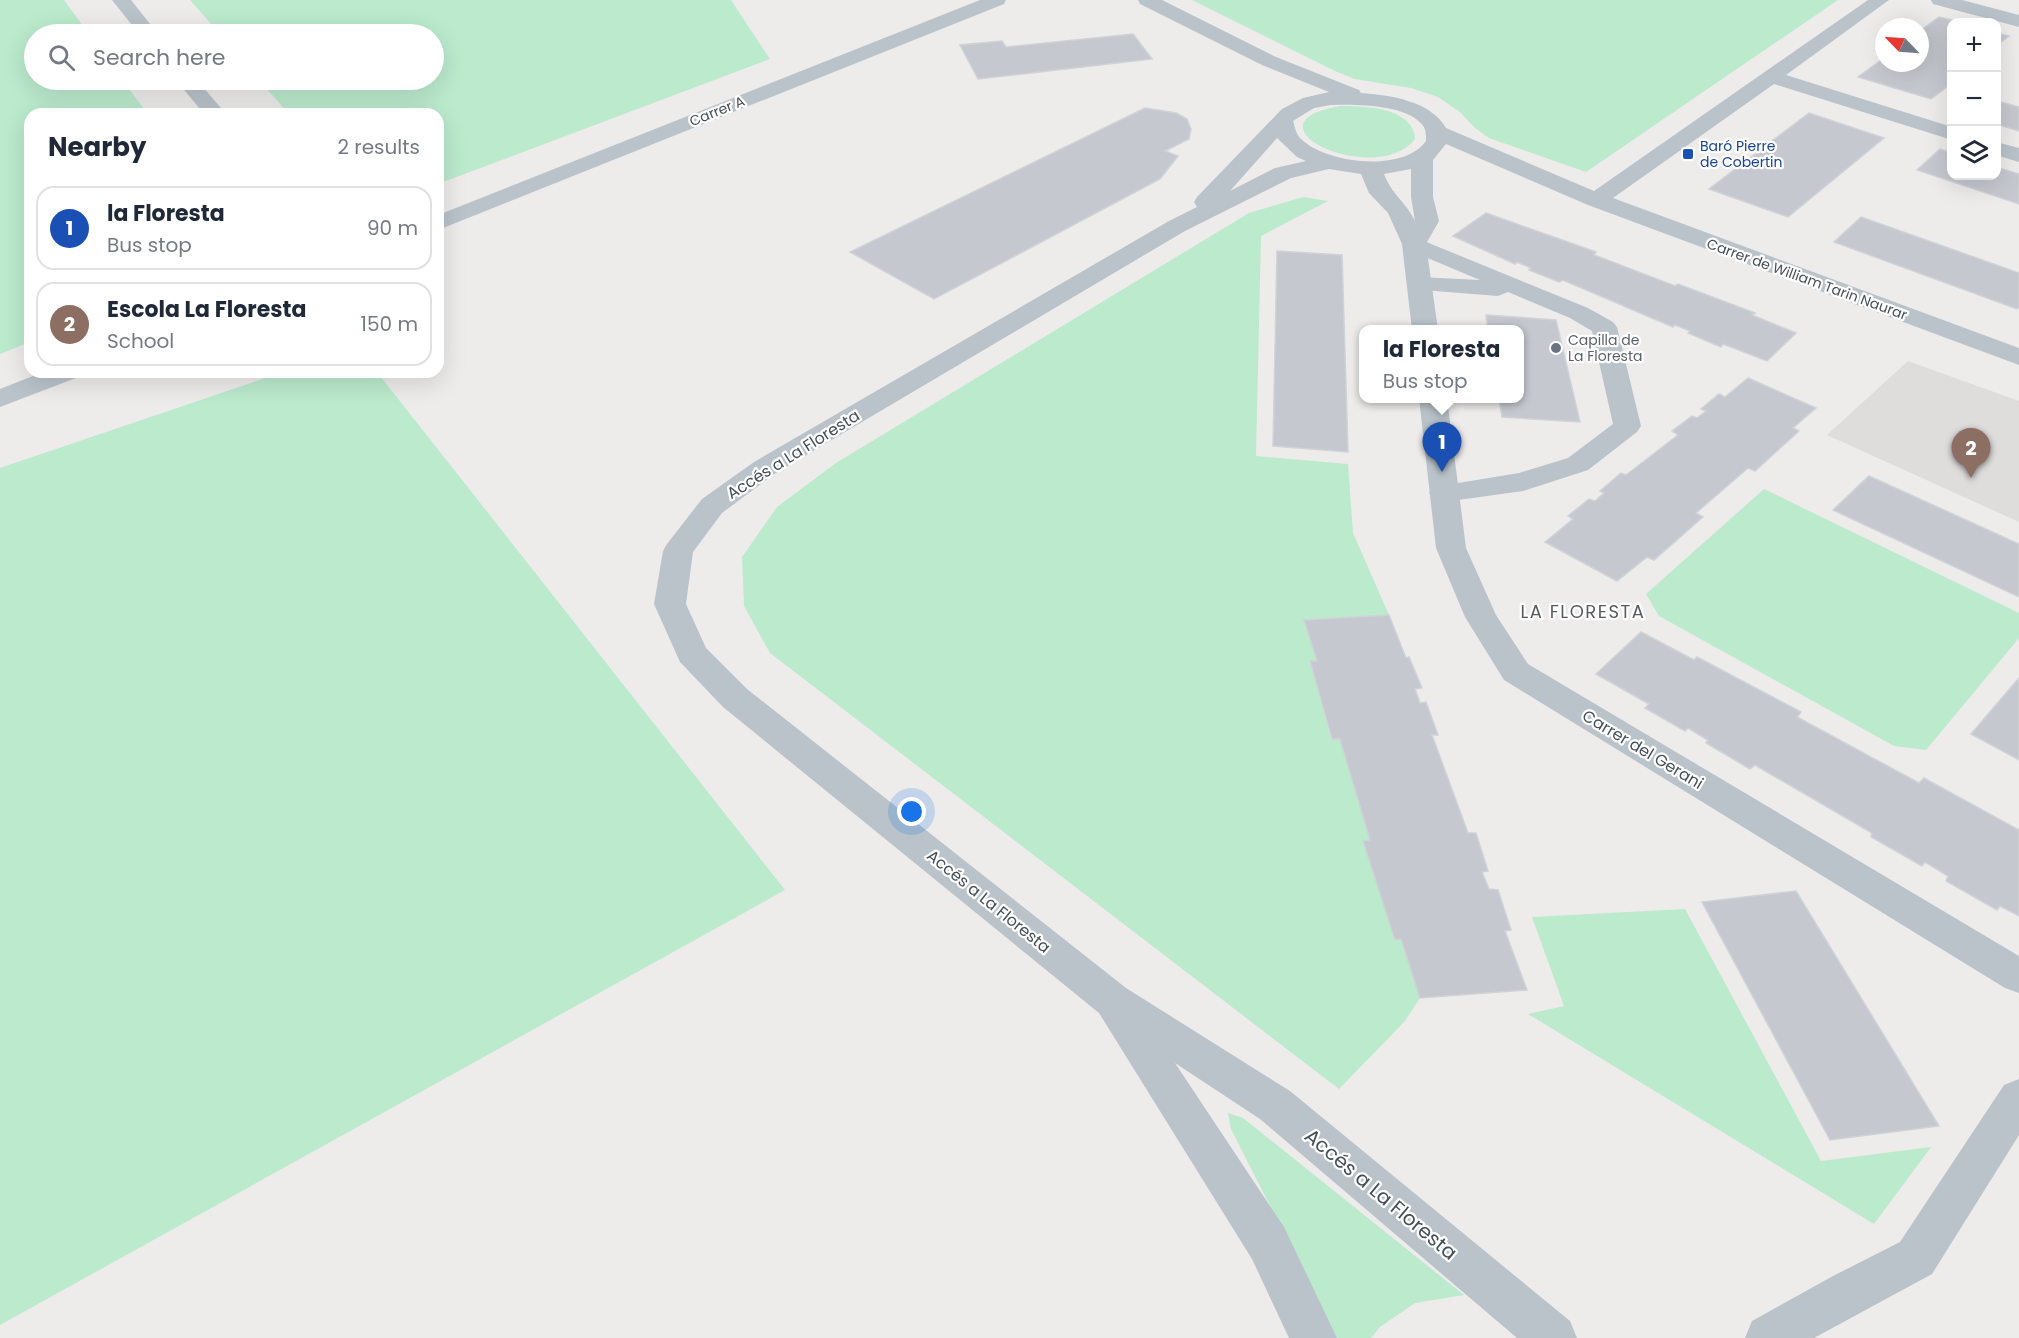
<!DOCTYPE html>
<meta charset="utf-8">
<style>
:root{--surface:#fff;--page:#f6f6f7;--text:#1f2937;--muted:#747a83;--line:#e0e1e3;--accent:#b45309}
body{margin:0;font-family:Poppins,sans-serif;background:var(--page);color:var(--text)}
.controls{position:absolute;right:18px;top:18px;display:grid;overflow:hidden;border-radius:12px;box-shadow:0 6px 24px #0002}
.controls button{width:54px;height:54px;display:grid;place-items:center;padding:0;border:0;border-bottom:2px solid var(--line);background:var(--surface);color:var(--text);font:30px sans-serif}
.compass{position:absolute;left:1875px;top:18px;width:54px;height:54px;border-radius:50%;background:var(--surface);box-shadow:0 6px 24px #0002;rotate:295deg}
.you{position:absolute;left:912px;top:812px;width:21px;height:21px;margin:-15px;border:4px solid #fff;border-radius:50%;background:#1a73e8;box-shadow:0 0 0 9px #1a73e833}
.badge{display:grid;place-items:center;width:39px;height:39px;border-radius:50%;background:var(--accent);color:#fff;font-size:20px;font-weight:700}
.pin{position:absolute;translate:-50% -50px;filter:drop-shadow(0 2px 3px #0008)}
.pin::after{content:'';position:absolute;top:32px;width:21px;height:18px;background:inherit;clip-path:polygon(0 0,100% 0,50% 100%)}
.popup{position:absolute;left:1359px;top:325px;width:165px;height:78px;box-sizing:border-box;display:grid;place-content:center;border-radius:12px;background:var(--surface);filter:drop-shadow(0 2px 4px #0005);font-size:20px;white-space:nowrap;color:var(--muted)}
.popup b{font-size:22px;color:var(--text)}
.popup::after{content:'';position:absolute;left:50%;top:100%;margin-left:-12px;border:12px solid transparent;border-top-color:var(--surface)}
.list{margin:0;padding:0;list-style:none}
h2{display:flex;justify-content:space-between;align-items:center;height:78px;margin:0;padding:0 24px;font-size:26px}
h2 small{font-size:20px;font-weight:400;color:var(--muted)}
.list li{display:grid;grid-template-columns:39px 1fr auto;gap:18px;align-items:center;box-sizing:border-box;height:84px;margin:0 12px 12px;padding:0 12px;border:2px solid var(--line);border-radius:18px}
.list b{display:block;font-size:22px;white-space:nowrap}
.list p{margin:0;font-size:20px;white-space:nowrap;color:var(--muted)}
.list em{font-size:20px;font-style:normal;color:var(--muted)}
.icon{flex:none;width:33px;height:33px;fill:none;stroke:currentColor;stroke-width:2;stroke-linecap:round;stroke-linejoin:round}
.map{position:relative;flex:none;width:2019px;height:1338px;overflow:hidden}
.search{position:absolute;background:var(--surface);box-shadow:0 6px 24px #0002;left:24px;top:24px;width:420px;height:66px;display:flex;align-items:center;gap:15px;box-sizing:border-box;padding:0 21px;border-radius:33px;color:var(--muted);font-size:22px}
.panel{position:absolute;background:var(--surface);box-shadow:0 6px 24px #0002;left:24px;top:108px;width:420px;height:270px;border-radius:18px}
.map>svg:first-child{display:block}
</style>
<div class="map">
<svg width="2019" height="1338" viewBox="0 0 2019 1338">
<rect width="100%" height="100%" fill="#eeebeb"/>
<!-- education -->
<polygon fill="#dfdcdc" points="1908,361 2019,401 2019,522 1827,435"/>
<!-- green -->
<g fill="#bbeacd">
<polygon points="0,0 64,0 89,34 34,34 34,80 122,80 148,114 30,114 30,342 0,354"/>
<polygon points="190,0 731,0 770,59 438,184 438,114 289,114 259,80 434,80 434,34 220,34"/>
<polygon points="1192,0 1838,0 1586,172 1489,138 1475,128 1460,112 1438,97 1411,88 1355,79 1335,71"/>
<path d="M1340,106C1364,106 1413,107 1415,139C1376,189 1237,124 1340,106Z"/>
<polygon points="1303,197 1328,201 1261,236 1256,456 1348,464 1353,533 1389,615 1304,621 1317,661 1310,662 1331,739 1340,739 1370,840 1363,842 1395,939 1401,939 1420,998 1405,1021 1339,1089 770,653 744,606 742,557 777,507 836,463 1249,213"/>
<polygon points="283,372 377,372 785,890 0,1325 0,468"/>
<polygon points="1764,489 2019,613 2019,638 1926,750 1894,746 1659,616 1646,594"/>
<polygon points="1685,909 1821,1161 1931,1147 1874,1224 1528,1014 1564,1006 1532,917"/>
<polygon points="1228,1113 1243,1118 1464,1295 1415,1303 1380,1327 1371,1338 1337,1338 1231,1129"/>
</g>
<!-- building -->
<g fill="#c5c8ce" stroke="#cfd2d7" stroke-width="1.5">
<polygon points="1939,17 1960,22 1952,22 1952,83 1931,99 1858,77 1884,58 1884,63 1920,63 1920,31"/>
<polygon points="1996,33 2009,36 1996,46"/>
<polygon points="1133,34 1152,59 978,79 960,45 1002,41 1006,47"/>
<polygon points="1997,101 2019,107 2019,131 1996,124"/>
<polygon points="1145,108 1176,113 1187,119 1191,129 1189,139 1165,151 1178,156 1160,179 934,299 850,252"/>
<polygon points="1809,113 1884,138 1788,217 1709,189"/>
<polygon points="1940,149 1952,153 1952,176 1996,176 1996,167 2019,174 2019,204 1917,170"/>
<polygon points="1486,213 1596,252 1594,255 1675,286 1678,284 1755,313 1752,315 1796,333 1767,361 1723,344 1721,347 1688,333 1690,331 1675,325 1673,327 1563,280 1559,282 1529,270 1531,268 1517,262 1515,264 1453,236"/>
<polygon points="1861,217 2019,273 2019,307 2017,309 1834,242"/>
<polygon points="1277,251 1342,255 1348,452 1273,446"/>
<polygon points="1486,315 1556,320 1580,422 1502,417 1499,398 1520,398 1520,330 1488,330"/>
<polygon points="1748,378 1816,408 1793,428 1799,431 1755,471 1748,468 1696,513 1703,517 1654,560 1647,557 1617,581 1545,542 1573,519 1568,516 1589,499 1595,501 1604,493 1600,491 1621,473 1626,475 1678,435 1672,431 1692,416 1697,418 1706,411 1701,409 1719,394 1725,397"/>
<polygon points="1869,476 2019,544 2019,597 1833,510"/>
<polygon points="1389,615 1406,658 1409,657 1422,688 1415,689 1420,703 1426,702 1438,735 1432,735 1468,833 1476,833 1488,871 1482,872 1489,889 1498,890 1511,930 1505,931 1527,990 1420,998 1401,939 1395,940 1363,841 1370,840 1340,739 1332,739 1310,661 1317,661 1304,620"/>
<polygon points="1641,632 1694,660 1697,657 1801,712 1797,717 1919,783 1924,778 2019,830 2019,916 2000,906 1997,910 1946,881 1948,876 1925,862 1922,866 1871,837 1872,833 1755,765 1750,769 1706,743 1708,740 1688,728 1685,731 1645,708 1649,704 1596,674"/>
<polygon points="2019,678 2019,760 1971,734"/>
<polygon points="1796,891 1939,1126 1830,1140 1702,902"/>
</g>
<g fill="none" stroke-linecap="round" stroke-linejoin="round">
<!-- lane -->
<polygon fill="#bac3ca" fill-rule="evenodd" points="1414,237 1588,308 1613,322 1617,327 1641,426 1637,432 1588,470 1523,491 1444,502 1434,499 1429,493 1434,487 1519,473 1568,458 1613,424 1592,331 1570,318 1508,292 1498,296 1410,289 1407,284 1410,279 1419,277 1480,280 1406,249 1402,244 1406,239"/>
<!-- street -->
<g fill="#bac3ca" fill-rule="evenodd">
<polygon points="112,0 131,0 158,34 139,34"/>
<polygon points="980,0 1006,0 1004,4 438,230 438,215"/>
<path d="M1138,0H1162L1276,57L1359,90L1361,93C1390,95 1431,101 1446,128L1594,191L1868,0H1889L1786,75L1952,127V140L1774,84L1613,198L2019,348V365L1588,205L1446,144L1433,160V197L1439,221L1426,244L1438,330H1412L1402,244L1388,213L1369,193L1361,174L1329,169L1291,178L1185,231L774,474L722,513L693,552L686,604L706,648L747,689L1126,988L1290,1091L1570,1321L1577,1338H1517L1260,1119L1175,1063L1284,1227L1337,1338H1289L1252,1259L1099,1013L723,707L680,662L654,604L663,551L667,544L702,499L754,462L1169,221L1197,207L1194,202L1197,197L1282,109L1303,98L1329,92L1262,65L1140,4ZM1331,105C1354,104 1410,104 1424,127C1426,131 1426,137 1426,141C1404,173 1325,164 1300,138C1296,134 1295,127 1293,121L1314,108ZM1277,138L1297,157L1306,161L1275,168L1230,191ZM1411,169V197L1415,221C1406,202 1392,195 1384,174Z"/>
<polygon points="1931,0 1962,0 2019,15 2019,27 1933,4"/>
<polygon points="176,80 197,80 226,114 204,114"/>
<polygon points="1996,142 2019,148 2019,162 1996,155"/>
<polygon points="43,372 80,372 76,378 0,407 0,389"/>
<polygon points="1419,398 1447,398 1466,548 1496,615 1528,664 2019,956 2019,993 2005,988 1504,680 1465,617 1436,548"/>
<polygon points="2019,1079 2019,1135 1932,1274 1814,1338 1745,1338 1752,1321 1833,1276 1900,1242 2004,1085"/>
</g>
</g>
<!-- markers -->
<rect fill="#1a4fb4" stroke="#fff" stroke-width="2" x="1682" y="148" width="12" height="12" rx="3"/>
<circle fill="#6b7280" stroke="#fff" stroke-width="2" cx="1556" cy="348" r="6"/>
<g text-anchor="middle" stroke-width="4.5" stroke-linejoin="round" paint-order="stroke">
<!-- far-street labels -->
<g font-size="14" fill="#454f57" stroke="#fff">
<text transform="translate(717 111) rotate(-22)" y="5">Carrer A</text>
<text transform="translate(1807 279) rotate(20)" y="5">Carrer de William Tarin Naurar</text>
</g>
<!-- far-transit labels -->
<g font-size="14" fill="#164399" stroke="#fff" text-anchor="start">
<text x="1700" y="151">Baró Pierre<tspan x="1700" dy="16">de Cobertin</tspan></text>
</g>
<!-- far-worship labels -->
<g font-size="14" fill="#5b616d" stroke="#fff" text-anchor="start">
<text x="1568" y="345">Capilla de<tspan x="1568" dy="16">La Floresta</tspan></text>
</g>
<!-- street labels -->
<g font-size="16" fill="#454f57" stroke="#fff">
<text transform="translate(793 454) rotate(-32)" y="6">Accés a La Floresta</text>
<text transform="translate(1643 749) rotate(31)" y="6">Carrer del Gerani</text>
<text transform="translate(989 901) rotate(39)" y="6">Accés a La Floresta</text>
</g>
<!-- neighbourhood labels -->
<g font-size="18" letter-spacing="1.5" fill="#585c60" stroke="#fff">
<text x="1583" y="618">LA FLORESTA</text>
</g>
<!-- near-street labels -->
<g font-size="20" fill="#454f57" stroke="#fff">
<text transform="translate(1381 1194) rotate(40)" y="7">Accés a La Floresta</text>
</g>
</g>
</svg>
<div class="controls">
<button>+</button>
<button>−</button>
<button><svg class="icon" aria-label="layers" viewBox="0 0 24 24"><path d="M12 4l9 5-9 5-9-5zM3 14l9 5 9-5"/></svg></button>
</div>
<svg class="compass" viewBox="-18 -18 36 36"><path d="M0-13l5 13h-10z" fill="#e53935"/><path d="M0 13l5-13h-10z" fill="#747a83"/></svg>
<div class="you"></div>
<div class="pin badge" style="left:1442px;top:472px;background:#1a4fb4">1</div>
<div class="popup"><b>la Floresta</b>Bus stop</div>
<div class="pin badge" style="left:1971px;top:478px;background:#8d6e63">2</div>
<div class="search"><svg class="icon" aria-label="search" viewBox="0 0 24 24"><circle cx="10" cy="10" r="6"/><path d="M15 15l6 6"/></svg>Search here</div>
<section class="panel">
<h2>Nearby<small>2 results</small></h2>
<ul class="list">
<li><span class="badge" style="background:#1a4fb4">1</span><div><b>la Floresta</b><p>Bus stop</p></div><em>90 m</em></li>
<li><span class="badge" style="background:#8d6e63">2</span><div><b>Escola La Floresta</b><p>School</p></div><em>150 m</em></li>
</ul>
</section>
</div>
